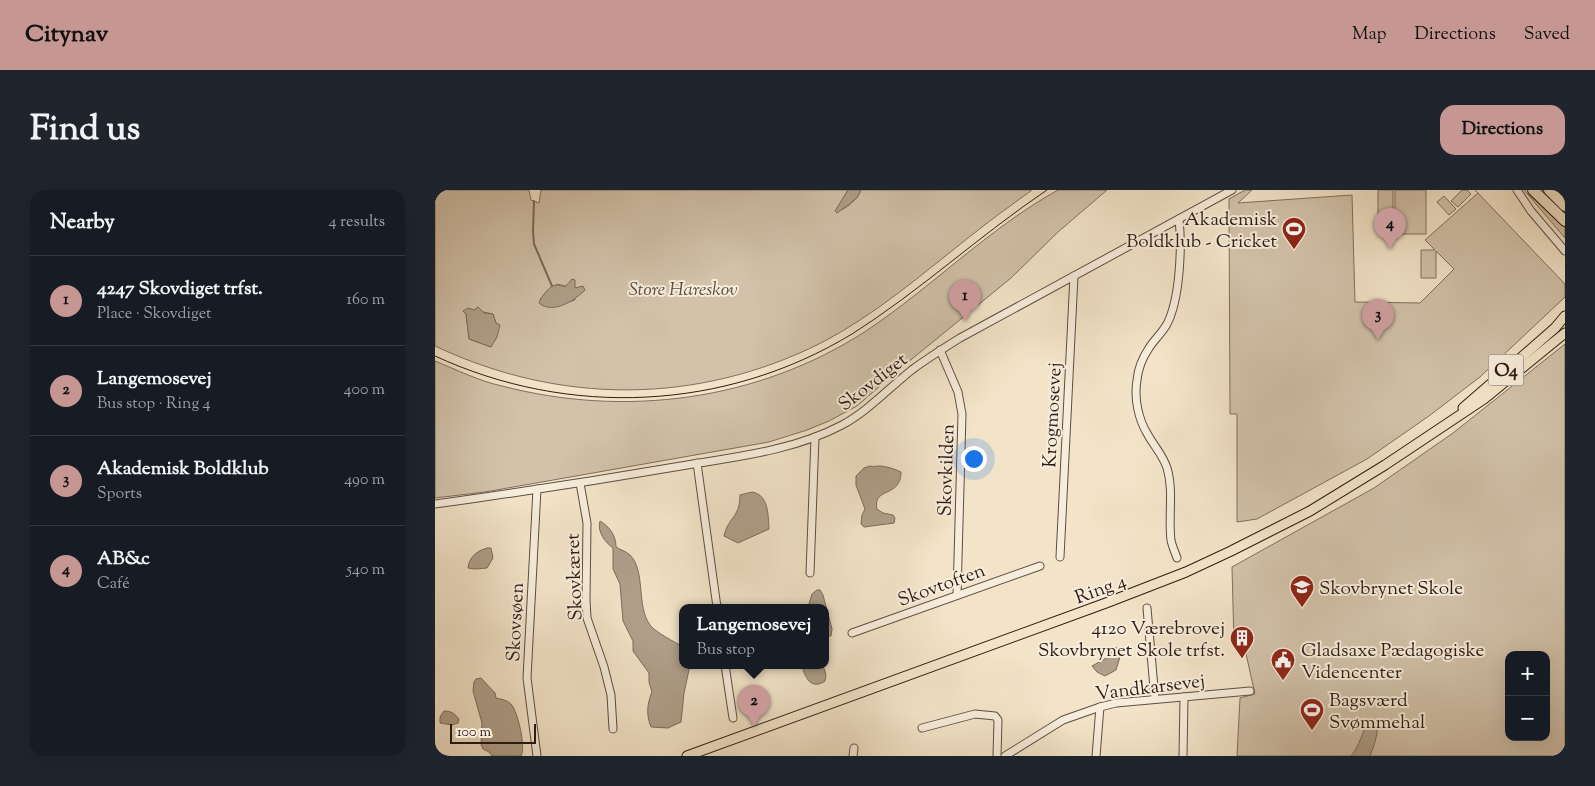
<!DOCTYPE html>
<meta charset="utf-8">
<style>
:root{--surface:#171b24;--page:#20242c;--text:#f1f3f6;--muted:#9ea1a6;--line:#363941;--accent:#c59692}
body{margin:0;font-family:"Sorts Mill Goudy",serif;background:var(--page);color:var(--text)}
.controls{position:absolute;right:15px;bottom:15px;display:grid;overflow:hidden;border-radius:10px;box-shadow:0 5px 20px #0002}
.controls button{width:45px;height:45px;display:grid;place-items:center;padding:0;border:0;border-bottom:1px solid var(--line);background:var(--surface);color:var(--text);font:25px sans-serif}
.scale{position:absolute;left:15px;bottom:12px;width:86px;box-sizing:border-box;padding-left:5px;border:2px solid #2e1b13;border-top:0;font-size:14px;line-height:18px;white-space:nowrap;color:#2e1b13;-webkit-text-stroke:4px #f7eddc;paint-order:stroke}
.you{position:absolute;left:538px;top:268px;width:18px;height:18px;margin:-12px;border:4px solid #fff;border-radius:50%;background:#1a73e8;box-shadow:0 0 0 8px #1a73e833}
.badge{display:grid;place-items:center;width:32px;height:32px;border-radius:50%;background:var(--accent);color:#111;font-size:16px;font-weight:700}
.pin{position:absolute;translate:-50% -41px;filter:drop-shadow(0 1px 2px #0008)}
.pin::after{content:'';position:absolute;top:26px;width:18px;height:15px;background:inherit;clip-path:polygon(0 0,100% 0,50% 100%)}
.popup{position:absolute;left:244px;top:414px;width:150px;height:65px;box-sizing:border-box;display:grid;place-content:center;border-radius:10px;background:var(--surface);filter:drop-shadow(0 1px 4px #0005);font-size:16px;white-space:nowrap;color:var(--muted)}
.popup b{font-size:19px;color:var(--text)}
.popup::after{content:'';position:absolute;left:50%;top:100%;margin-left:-10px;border:10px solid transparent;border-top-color:var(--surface)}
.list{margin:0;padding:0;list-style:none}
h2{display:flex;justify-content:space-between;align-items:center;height:65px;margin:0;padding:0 20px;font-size:21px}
h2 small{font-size:16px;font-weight:400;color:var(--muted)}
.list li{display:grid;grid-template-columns:32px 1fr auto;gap:15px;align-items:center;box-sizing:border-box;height:90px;padding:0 20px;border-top:1px solid var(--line)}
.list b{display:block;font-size:19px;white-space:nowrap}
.list p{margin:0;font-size:16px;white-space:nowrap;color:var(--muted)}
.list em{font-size:16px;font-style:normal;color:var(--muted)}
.map{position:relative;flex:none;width:1130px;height:566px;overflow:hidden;border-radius:15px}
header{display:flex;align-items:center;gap:30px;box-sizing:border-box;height:70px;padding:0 25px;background:var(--accent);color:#111}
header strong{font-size:24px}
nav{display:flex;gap:28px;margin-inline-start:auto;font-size:18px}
.intro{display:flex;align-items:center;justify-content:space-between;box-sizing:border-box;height:120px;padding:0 30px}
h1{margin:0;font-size:35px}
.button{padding:12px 22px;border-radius:15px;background:var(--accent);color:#111;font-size:18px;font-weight:700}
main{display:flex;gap:30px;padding:0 30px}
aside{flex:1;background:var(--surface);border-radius:15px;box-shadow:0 5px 20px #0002}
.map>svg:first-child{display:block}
</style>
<header>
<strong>Citynav</strong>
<nav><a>Map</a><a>Directions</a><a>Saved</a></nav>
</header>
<div class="intro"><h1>Find us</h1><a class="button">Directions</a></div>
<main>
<aside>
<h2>Nearby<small>4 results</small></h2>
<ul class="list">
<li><span class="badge">1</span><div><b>4247 Skovdiget trfst.</b><p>Place · Skovdiget</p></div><em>160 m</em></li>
<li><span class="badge">2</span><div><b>Langemosevej</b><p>Bus stop · Ring 4</p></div><em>400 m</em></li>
<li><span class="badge">3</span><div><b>Akademisk Boldklub</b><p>Sports</p></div><em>490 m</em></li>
<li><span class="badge">4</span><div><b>AB&amp;c</b><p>Café</p></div><em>540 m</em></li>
</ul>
</aside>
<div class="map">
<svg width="1130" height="566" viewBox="0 0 1130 566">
<rect width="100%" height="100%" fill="#f3e4c9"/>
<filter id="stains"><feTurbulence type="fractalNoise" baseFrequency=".004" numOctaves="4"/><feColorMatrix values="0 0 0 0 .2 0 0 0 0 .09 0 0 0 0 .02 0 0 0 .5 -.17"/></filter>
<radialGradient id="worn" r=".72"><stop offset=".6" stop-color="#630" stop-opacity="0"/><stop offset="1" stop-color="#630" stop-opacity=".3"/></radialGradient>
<!-- green -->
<g fill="#d2c2aa" stroke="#806e5e" fill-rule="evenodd">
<path d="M0,0H94L96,10L104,13L106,0H413L401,21C410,21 423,9 426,0H597C575,16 554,31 533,48C486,85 440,125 386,153C262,215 125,215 0,156ZM122,94L140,98V110L118,117L105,109ZM39,120L58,124L61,133L56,157L34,149L31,124Z"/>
<path d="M623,0H672L623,42L576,88L461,182L422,216L394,231L372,240L334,252L50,302L0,308V171C22,180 44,191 67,196C190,228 323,211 431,141C497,97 553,39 623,0Z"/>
<polygon points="810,0 817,0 803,13 917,5 920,112 985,113 1019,79 1001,61 1001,88 986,88 986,60 1000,60 990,50 1043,3 1040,0 1130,94 1130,107 1045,187 994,226 932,269 822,329 802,332 802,224 795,224 794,9"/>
<polygon points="943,0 958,0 958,44 945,44 943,39"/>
<rect x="960" y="0" width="31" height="44"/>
<polygon points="1027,0 1032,0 1036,4 1023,17 1016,11"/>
<polygon points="1089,0 1130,38 1130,48"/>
<polygon points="1009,6 1021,19 1014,25 1002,12"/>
<path d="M1130,154V566H802L805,508L820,504L809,455H799L797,377L939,298L1018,243ZM1074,465H1111V547H1074Z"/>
</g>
<!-- water -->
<g fill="#b0a08b" stroke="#7c6b5b">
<polygon points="413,0 426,0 422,8 402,23 400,21"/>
<path d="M137,89L140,90V98L148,96L150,100C140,110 118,125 104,113C105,108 115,95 121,95C122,95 129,96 130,97Z"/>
<polygon points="43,117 49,123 58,124 61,133 65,135 62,147 56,157 34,149 31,124 28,121 33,118 39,120"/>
<path d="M435,276C438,277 441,276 444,276C450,276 460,279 466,282C466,308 437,297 442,319L448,323L458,325L460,328L459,333L429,337L426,334L427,325L430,319L421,295V286L429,278Z"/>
<path d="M317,302C334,305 333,325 334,339L303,353L289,346C293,327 305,328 305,305Z"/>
<path d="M165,331C175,337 181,346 181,357C185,360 191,361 195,365C211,381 201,416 215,435C220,442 240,452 248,457V475H255L249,503L246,532L233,538L216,537C211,525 212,514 217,502L214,492V483L198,461V451L188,431L185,394L178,379V358C170,352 162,342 165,331Z"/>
<path d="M52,358H56L58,368L52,378L40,379L33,378C34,367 42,361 52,358Z"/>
<polygon points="382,400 385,400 388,405 397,439 396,446 390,446 390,417 373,417 377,404"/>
<polygon points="681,457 685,467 681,480 670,486 662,482 657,476 677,465 677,460"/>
<path d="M367,475H388L391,485L390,491C376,501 369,486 367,475Z"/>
<path d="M46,488L60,503L61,508C66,509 72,510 76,514C83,522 91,557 86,566H57L54,562L48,559L46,554L47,533L38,501L39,492L41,489Z"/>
<path d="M9,521C16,521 19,523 24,529L23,533L17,535L5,533V527Z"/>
<path d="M934,529L941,532L942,543L940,552L935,566H916C924,557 928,541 934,529Z"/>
</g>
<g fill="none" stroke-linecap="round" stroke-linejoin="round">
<!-- stream -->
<polyline stroke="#7c6b5b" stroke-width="2" points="99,11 98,41 99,54 117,96"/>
<defs>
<g id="minor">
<polyline points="1082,0 1096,21 1130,61"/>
<polyline points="505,160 523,202 527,224 522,405"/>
<polyline points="262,273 282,417"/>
<polyline points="145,293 152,333 151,410 152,428 169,477 176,505 178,539"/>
<polyline points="102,299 92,488 102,566"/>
<path d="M0,314L36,309C106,299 176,288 246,276C299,267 358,261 407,235C433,221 454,198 478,179C493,168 509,158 525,148L797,0"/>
<polyline points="625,367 639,86"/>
<path d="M742,368C740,362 737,356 736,350C733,326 739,301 732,278C728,265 719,256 713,245C703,229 699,208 702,190C703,179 708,167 714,158C719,150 727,143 732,134C745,109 747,57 744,29"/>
<polyline points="375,383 380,247"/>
<polyline points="712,418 720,509"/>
<polyline points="417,443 605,376"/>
<polyline points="290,475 298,528"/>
<polyline points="487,538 540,524 560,526 563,530 562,566"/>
<polyline points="418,566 419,558"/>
<polyline points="570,566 628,530 665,517 681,513 815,501"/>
<polyline points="661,566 665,517"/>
<polyline points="748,566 749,507"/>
</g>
<g id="major">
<polyline points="1028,218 1120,138 1130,126"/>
<polyline points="252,566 671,413 751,382 796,361 875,321 950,275 1049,209 1130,143"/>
</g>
<g id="highway">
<polyline points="1098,0 1130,31"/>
<polyline points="1114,0 1130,16"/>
</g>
</defs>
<!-- minor casing -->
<use href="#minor" stroke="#5f4d40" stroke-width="9"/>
<!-- major casing -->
<use href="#major" stroke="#2e1b13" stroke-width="11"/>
<!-- highway casing -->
<use href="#highway" stroke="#2e1b13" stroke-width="12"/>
<!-- minor -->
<use href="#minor" stroke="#f7eddc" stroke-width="7"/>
<!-- major -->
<use href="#major" stroke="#f3e4c9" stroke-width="9"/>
<!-- highway -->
<use href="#highway" stroke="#f3e4c9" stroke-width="10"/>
<!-- tram -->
<path stroke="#2e1b13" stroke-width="1" d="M0,166C134,228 290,221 417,144C485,101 545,45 612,0"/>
</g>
<!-- icons -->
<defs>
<symbol id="stadium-pin" viewBox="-11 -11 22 30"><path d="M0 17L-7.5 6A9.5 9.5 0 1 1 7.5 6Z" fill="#8f2418" stroke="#f7eddc"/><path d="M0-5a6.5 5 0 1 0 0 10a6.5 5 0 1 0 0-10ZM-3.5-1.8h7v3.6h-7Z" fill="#fff"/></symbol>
<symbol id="school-pin" viewBox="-11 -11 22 30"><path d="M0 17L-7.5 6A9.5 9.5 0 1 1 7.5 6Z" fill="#8f2418" stroke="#f7eddc"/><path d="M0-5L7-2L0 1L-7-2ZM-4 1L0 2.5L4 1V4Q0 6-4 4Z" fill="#fff"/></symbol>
<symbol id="building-pin" viewBox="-11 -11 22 30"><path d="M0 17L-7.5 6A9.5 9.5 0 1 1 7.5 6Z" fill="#8f2418" stroke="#f7eddc"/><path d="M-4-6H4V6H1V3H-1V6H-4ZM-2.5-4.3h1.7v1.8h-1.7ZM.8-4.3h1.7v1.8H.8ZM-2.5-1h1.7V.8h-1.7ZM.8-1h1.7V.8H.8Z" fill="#fff"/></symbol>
<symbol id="civic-pin" viewBox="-11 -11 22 30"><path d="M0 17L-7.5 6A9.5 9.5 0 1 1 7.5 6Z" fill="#8f2418" stroke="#f7eddc"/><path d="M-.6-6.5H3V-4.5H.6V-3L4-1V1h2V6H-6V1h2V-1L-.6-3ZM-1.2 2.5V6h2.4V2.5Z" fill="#fff"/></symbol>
</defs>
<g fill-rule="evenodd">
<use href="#stadium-pin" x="845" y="25" width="28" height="38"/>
<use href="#school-pin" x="853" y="383" width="28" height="38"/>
<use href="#building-pin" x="793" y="434" width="28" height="38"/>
<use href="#civic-pin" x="834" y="456" width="28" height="38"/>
<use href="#stadium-pin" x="863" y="506" width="28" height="38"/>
</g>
<g text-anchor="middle" stroke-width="4" stroke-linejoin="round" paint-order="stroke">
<!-- shield labels -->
<rect fill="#f7eddc" stroke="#6a5a4f" stroke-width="1" x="1053.5" y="164.5" width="35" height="31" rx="4"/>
<g font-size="18" font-weight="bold" fill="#2e1b13">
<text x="1071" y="186">O4</text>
</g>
<!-- poi labels -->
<g font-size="19" fill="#2e1b13" stroke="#f7eddc" text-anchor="start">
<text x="842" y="35" text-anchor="end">Akademisk<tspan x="842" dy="22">Boldklub - Cricket</tspan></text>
<text x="884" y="404">Skovbrynet Skole</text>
<text x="790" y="444" text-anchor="end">4120 Værebrovej<tspan x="790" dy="22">Skovbrynet Skole trfst.</tspan></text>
<text x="866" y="466">Gladsaxe Pædagogiske<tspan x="866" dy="22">Videncenter</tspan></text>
<text x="894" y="516">Bagsværd<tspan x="894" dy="22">Svømmehal</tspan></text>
</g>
<!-- park labels -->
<g font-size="19" font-style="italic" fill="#5f4d40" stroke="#f7eddc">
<text x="248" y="105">Store Hareskov</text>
</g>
<!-- street labels -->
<g font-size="19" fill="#2e1b13" stroke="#f7eddc">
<text transform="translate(437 191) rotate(-38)" y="7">Skovdiget</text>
<text transform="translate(616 225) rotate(-87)" y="7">Krogmosevej</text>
<text transform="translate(510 280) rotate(-88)" y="7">Skovkilden</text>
<text transform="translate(138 387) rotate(-92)" y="7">Skovkæret</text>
<text transform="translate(506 394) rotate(-20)" y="7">Skovtoften</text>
<text transform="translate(665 398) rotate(-20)" y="7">Ring 4</text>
<text transform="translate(79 432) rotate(-87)" y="7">Skovsøen</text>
<text transform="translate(715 496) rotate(-7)" y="7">Vandkarsevej</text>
</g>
</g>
<rect width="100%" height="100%" filter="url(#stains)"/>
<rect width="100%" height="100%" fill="url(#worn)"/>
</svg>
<div class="controls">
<button>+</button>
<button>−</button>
</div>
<div class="scale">100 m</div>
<div class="you"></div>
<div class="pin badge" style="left:530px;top:131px">1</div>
<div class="pin badge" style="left:319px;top:536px">2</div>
<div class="popup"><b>Langemosevej</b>Bus stop</div>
<div class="pin badge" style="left:943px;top:150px">3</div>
<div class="pin badge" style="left:955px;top:59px">4</div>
</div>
</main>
